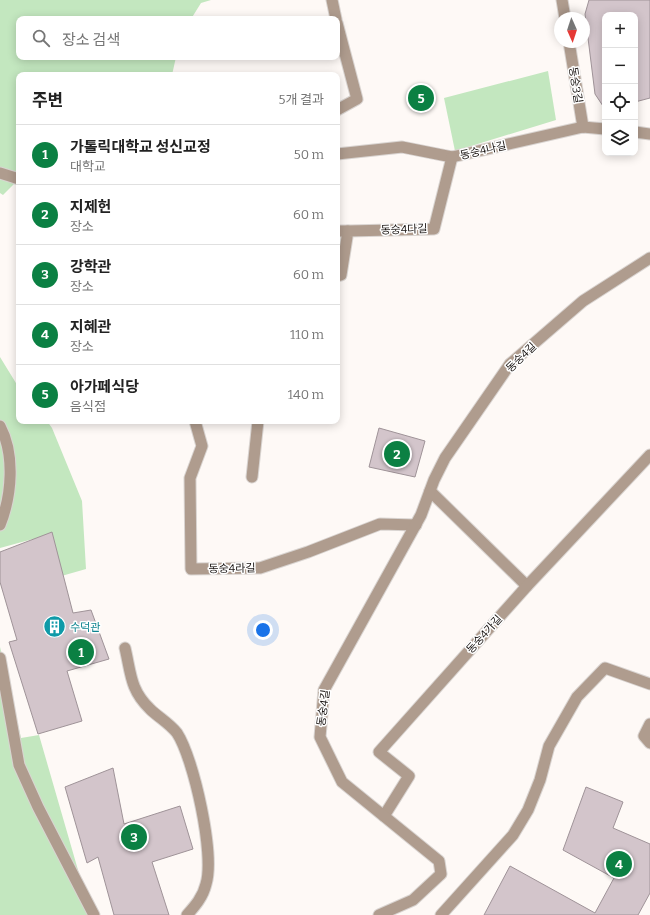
<!DOCTYPE html>
<html lang="ko">
<meta charset="utf-8">
<style>
:root{--surface:#fff;--page:#f6f6f6;--text:#222;--muted:#767676;--line:#e0e0e0;--accent:#0b8043}
body{margin:0;font-family:Bitter,"Noto Sans KR",serif;background:var(--page);color:var(--text)}
.controls{position:absolute;right:12px;top:12px;display:grid;overflow:hidden;border-radius:8px;box-shadow:0 2px 10px #0003}
.controls button{width:36px;height:36px;display:grid;place-items:center;padding:0;border:0;border-bottom:1px solid var(--line);background:var(--surface);color:var(--text);font:20px sans-serif}
.compass{position:absolute;left:554px;top:12px;width:36px;height:36px;border-radius:50%;background:var(--surface);box-shadow:0 2px 10px #0003;rotate:177deg}
.you{position:absolute;left:263px;top:630px;width:14px;height:14px;margin:-10px;border:3px solid #fff;border-radius:50%;background:#1a73e8;box-shadow:0 0 0 6px #1a73e833}
.badge{display:grid;place-items:center;width:26px;height:26px;border-radius:50%;background:var(--accent);color:#fff;font-size:13px;font-weight:700}
.pin{position:absolute;translate:-50% -50%;border:2px solid #fff;box-shadow:0 1px 4px #0006}
.list{margin:0;padding:0;list-style:none}
h2{display:flex;justify-content:space-between;align-items:center;height:52px;margin:0;padding:0 16px;font-size:17px}
h2 small{font-size:13px;font-weight:400;color:var(--muted)}
.list li{display:grid;grid-template-columns:26px 1fr auto;gap:12px;align-items:center;box-sizing:border-box;height:60px;padding:0 16px;border-top:1px solid var(--line)}
.list b{display:block;font-size:15px;white-space:nowrap}
.list p{margin:0;font-size:13px;white-space:nowrap;color:var(--muted)}
.list em{font-size:13px;font-style:normal;color:var(--muted)}
.icon{flex:none;width:22px;height:22px;fill:none;stroke:currentColor;stroke-width:2;stroke-linecap:round;stroke-linejoin:round}
.map{position:relative;flex:none;width:650px;height:915px;overflow:hidden}
.search{position:absolute;background:var(--surface);box-shadow:0 2px 10px #0003;left:16px;top:16px;width:324px;height:44px;display:flex;align-items:center;gap:10px;box-sizing:border-box;padding:0 14px;border-radius:8px;color:var(--muted);font-size:15px}
.panel{position:absolute;background:var(--surface);box-shadow:0 2px 10px #0003;left:16px;top:72px;width:324px;height:352px;border-radius:8px}
.map>svg:first-child{display:block}
</style>
<div class="map">
<svg width="650" height="915" viewBox="0 0 650 915">
<rect width="100%" height="100%" fill="#fef9f6"/>
<!-- green -->
<g fill="#c3e7bf">
<polygon points="0,0 211,0 201,3 191,19 19,19 19,57 176,57 172,75 19,75 19,179 3,195 0,193"/>
<polygon points="548,71 556,120 455,151 444,98"/>
<polygon points="0,357 19,388 19,421 47,421 52,428 82,501 86,569 51,579 33,539 0,548"/>
<polygon points="0,647 21,738 39,735 91,915 0,915"/>
</g>
<!-- building -->
<g fill="#d3c5cb" stroke="#9f9398">
<polygon points="589,0 650,0 650,98 635,102 635,15 605,15 605,109 595,94 585,14"/>
<polygon points="379,428 425,441 415,477 369,467"/>
<polygon points="52,532 73,613 91,610 109,659 67,671 82,721 38,734 9,642 17,640 0,582 0,552"/>
<polygon points="113,768 124,824 180,806 193,849 152,862 169,915 114,915 98,857 87,863 65,787"/>
<polygon points="586,787 623,802 613,828 650,844 650,893 638,915 484,915 510,866 595,913 614,878 563,850"/>
</g>
<g fill="none" stroke-linecap="round" stroke-linejoin="round">
<defs>
<g id="service">
<polyline points="332,0 336,19"/>
<polyline points="562,0 565,18"/>
<polyline points="337,23 357,99 337,110"/>
<polyline points="569,42 583,127"/>
<polyline points="635,132 650,134"/>
<polyline points="337,154 402,147 452,157 583,127 605,129"/>
<polyline points="0,173 19,179"/>
<polyline points="337,231 348,231"/>
<polyline points="337,276 341,275 348,231 434,229 452,157"/>
<polyline points="195,421 202,446 190,478 191,569 260,568 308,552 380,524 416,525"/>
<path d="M0,426C15,454 12,495 0,525"/>
<polyline points="252,477 258,421"/>
<polyline points="430,491 527,586"/>
<polyline points="0,658 19,765 38,807 94,915"/>
<polyline points="650,724 644,736 650,743"/>
<polyline points="384,816 409,776 379,752 527,586 650,455"/>
<polyline points="379,915 413,900 441,874 439,861 342,782 320,737 324,690 421,515 434,480 445,458 510,364 583,301 650,258"/>
<polyline points="441,915 513,835 528,810 540,780 549,746 577,697 605,668 650,684"/>
</g>
<path id="minor" d="M125,648C131,673 130,690 150,709C158,717 169,723 177,733C194,759 215,855 206,884C203,897 195,906 187,915"/>
</defs>
<!-- service casing -->
<use href="#service" stroke="#d9d4d1" stroke-width="13"/>
<!-- minor casing -->
<use href="#minor" stroke="#d9d4d1" stroke-width="13"/>
<!-- service -->
<use href="#service" stroke="#af9c8e" stroke-width="11"/>
<!-- minor -->
<use href="#minor" stroke="#af9c8e" stroke-width="11"/>
</g>
<!-- icons -->
<defs>
<symbol id="building-disc" viewBox="-11 -11 22 22"><circle r="9.5" fill="#0f9aa8" stroke="#fff"/><path d="M-4-6H4V6H1V3H-1V6H-4ZM-2.5-4.3h1.7v1.8h-1.7ZM.8-4.3h1.7v1.8H.8ZM-2.5-1h1.7V.8h-1.7ZM.8-1h1.7V.8H.8Z" fill="#fff"/></symbol>
</defs>
<g fill-rule="evenodd">
<use href="#building-disc" x="42" y="614" width="25" height="25"/>
</g>
<g text-anchor="middle" stroke-width="3" stroke-linejoin="round" paint-order="stroke">
<!-- street labels -->
<g font-size="11" fill="#181311" stroke="#fff">
<text transform="translate(576 85) rotate(81)" y="4">동숭3길</text>
<text transform="translate(483 150) rotate(-13)" y="4">동숭4나길</text>
<text transform="translate(404 229) rotate(-2)" y="4">동숭4다길</text>
<text transform="translate(521 357) rotate(-44)" y="4">동숭4길</text>
<text transform="translate(232 568) rotate(-1)" y="4">동숭4라길</text>
<text transform="translate(484 634) rotate(-48)" y="4">동숭4가길</text>
<text transform="translate(323 708) rotate(-82)" y="4">동숭4길</text>
</g>
<!-- culture labels -->
<g font-size="11" fill="#0d838f" stroke="#fff" text-anchor="start">
<text x="70" y="631">수덕관</text>
</g>
</g>
</svg>
<div class="controls">
<button>+</button>
<button>−</button>
<button><svg class="icon" aria-label="locate" viewBox="0 0 24 24"><circle cx="12" cy="12" r="6"/><path d="M12 2v4M12 18v4M2 12h4M18 12h4"/></svg></button>
<button><svg class="icon" aria-label="layers" viewBox="0 0 24 24"><path d="M12 4l9 5-9 5-9-5zM3 14l9 5 9-5"/></svg></button>
</div>
<svg class="compass" viewBox="-18 -18 36 36"><path d="M0-13l5 13h-10z" fill="#e53935"/><path d="M0 13l5-13h-10z" fill="#767676"/></svg>
<div class="you"></div>
<div class="pin badge" style="left:81px;top:652px">1</div>
<div class="pin badge" style="left:397px;top:454px">2</div>
<div class="pin badge" style="left:134px;top:837px">3</div>
<div class="pin badge" style="left:619px;top:864px">4</div>
<div class="pin badge" style="left:421px;top:98px">5</div>
<div class="search"><svg class="icon" aria-label="search" viewBox="0 0 24 24"><circle cx="10" cy="10" r="6"/><path d="M15 15l6 6"/></svg>장소 검색</div>
<section class="panel">
<h2>주변<small>5개 결과</small></h2>
<ul class="list">
<li><span class="badge">1</span><div><b>가톨릭대학교 성신교정</b><p>대학교</p></div><em>50 m</em></li>
<li><span class="badge">2</span><div><b>지제헌</b><p>장소</p></div><em>60 m</em></li>
<li><span class="badge">3</span><div><b>강학관</b><p>장소</p></div><em>60 m</em></li>
<li><span class="badge">4</span><div><b>지혜관</b><p>장소</p></div><em>110 m</em></li>
<li><span class="badge">5</span><div><b>아가페식당</b><p>음식점</p></div><em>140 m</em></li>
</ul>
</section>
</div>
